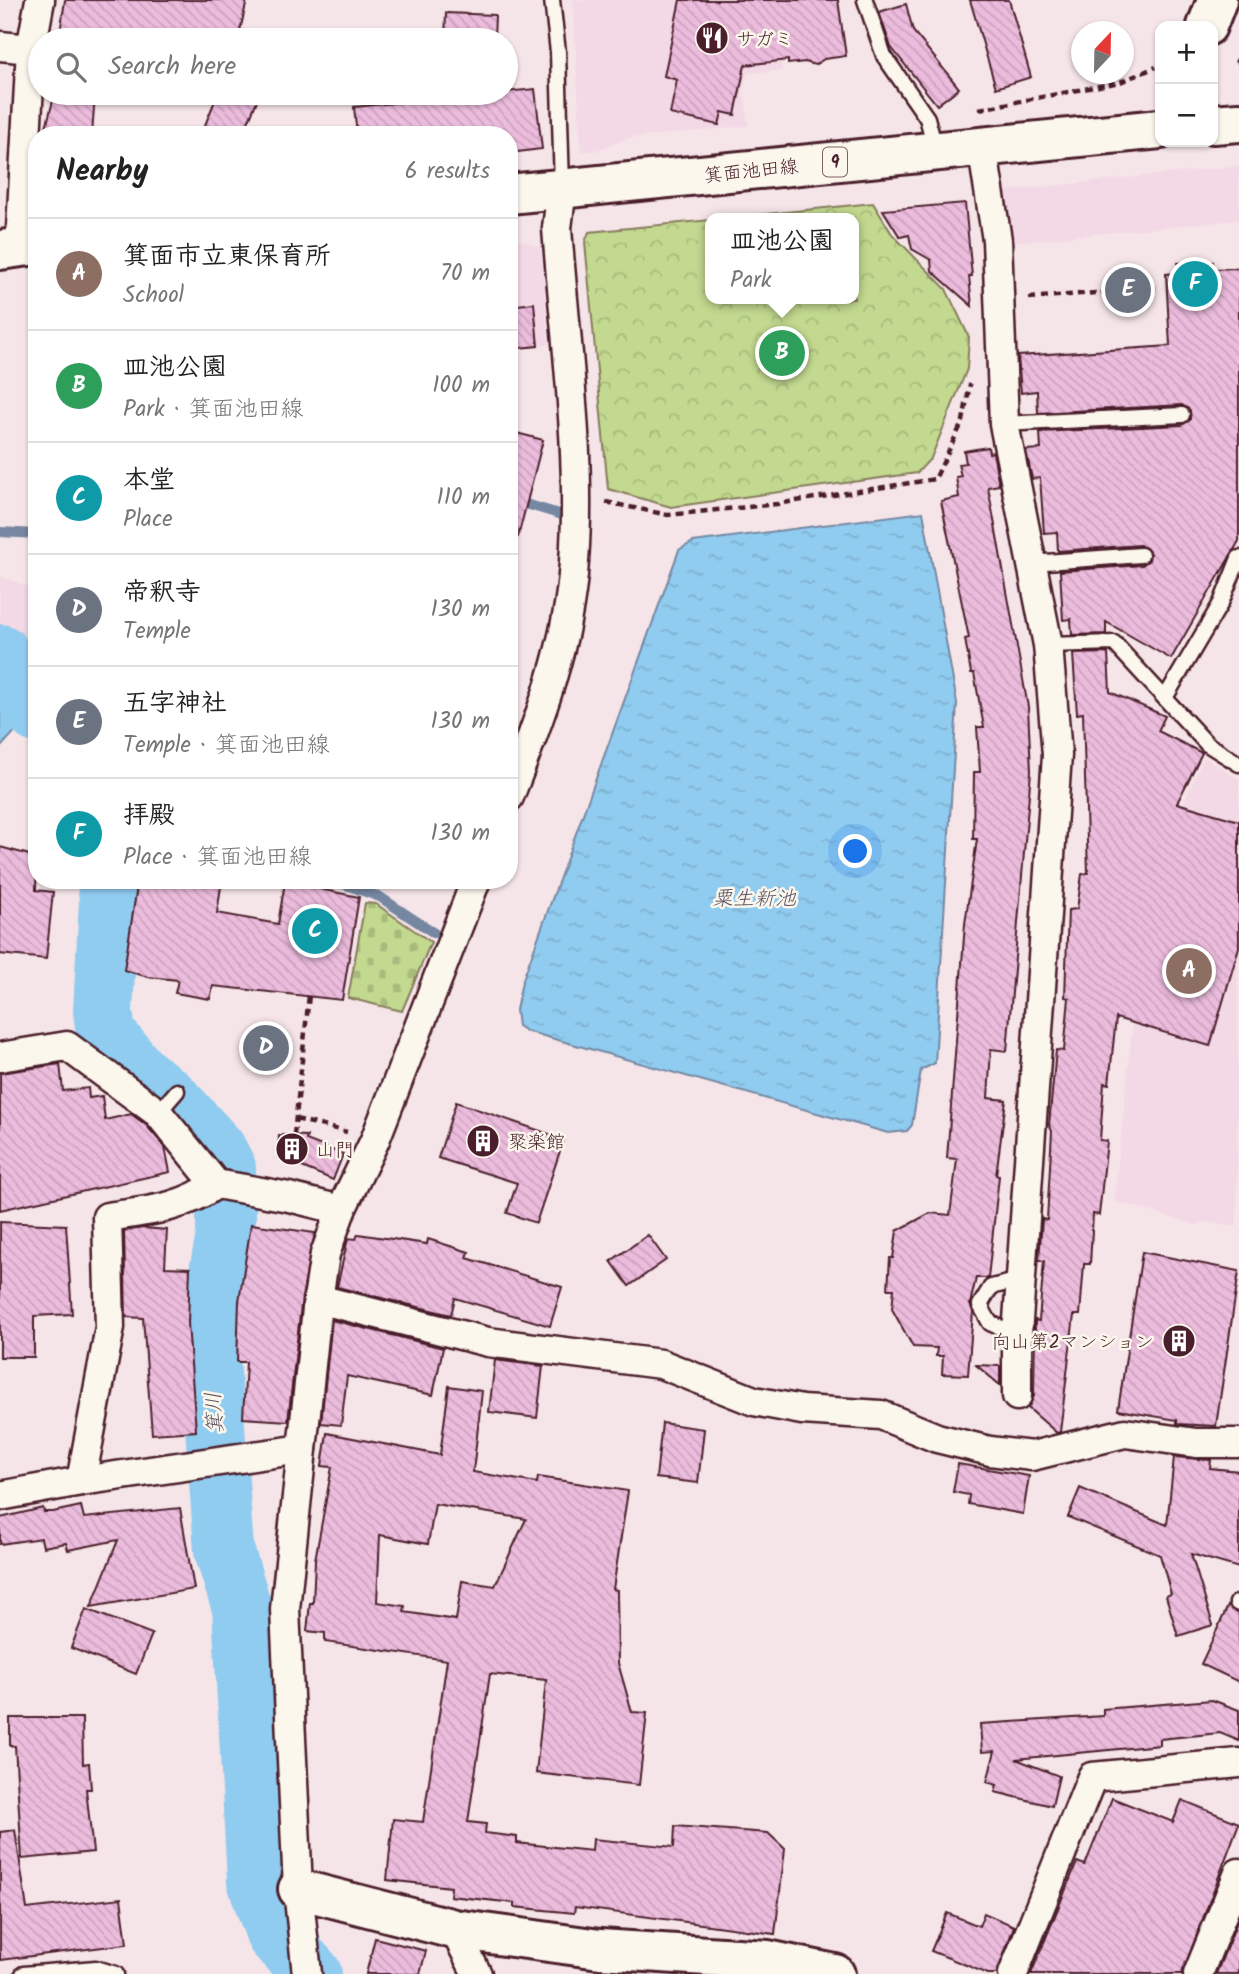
<!DOCTYPE html>
<meta charset="utf-8">
<style>
:root{--surface:#fff;--page:#f6f6f6;--text:#222;--muted:#767676;--line:#e0e0e0;--accent:#4a1f2b}
body{margin:0;font-family:Kalam,"Klee One",sans-serif;background:var(--page);color:var(--text)}
.controls{position:absolute;right:21px;top:21px;display:grid;overflow:hidden;border-radius:14px;box-shadow:0 2px 5px #0004}
.controls button{width:63px;height:63px;display:grid;place-items:center;padding:0;border:0;border-bottom:2px solid var(--line);background:var(--surface);color:var(--text);font:35px sans-serif}
.compass{position:absolute;left:1071px;top:21px;width:63px;height:63px;border-radius:50%;background:var(--surface);box-shadow:0 2px 5px #0004;rotate:22deg}
.you{position:absolute;left:856px;top:852px;width:24px;height:24px;margin:-18px;border:5px solid #fff;border-radius:50%;background:#1a73e8;box-shadow:0 0 0 10px #1a73e833}
.badge{display:grid;place-items:center;width:46px;height:46px;border-radius:50%;background:var(--accent);color:#fff;font-size:23px;font-weight:700}
.pin{position:absolute;translate:-50% -50%;border:4px solid #fff;box-shadow:0 2px 7px #0006}
.popup{position:absolute;left:705px;top:213px;width:154px;height:91px;box-sizing:border-box;display:grid;place-content:center;border-radius:14px;background:var(--surface);filter:drop-shadow(0 2px 5px #0005);font-size:23px;white-space:nowrap;color:var(--muted)}
.popup b{font-size:26px;color:var(--text)}
.popup::after{content:'';position:absolute;left:50%;top:100%;margin-left:-14px;border:14px solid transparent;border-top-color:var(--surface)}
.list{margin:0;padding:0;list-style:none}
h2{display:flex;justify-content:space-between;align-items:center;height:91px;margin:0;padding:0 28px;font-size:30px}
h2 small{font-size:23px;font-weight:400;color:var(--muted)}
.list li{display:grid;grid-template-columns:46px 1fr auto;gap:21px;align-items:center;box-sizing:border-box;height:112px;padding:0 28px;border-top:2px solid var(--line)}
.list b{display:block;font-size:26px;white-space:nowrap}
.list p{margin:0;font-size:23px;white-space:nowrap;color:var(--muted)}
.list em{font-size:23px;font-style:normal;color:var(--muted)}
.icon{flex:none;width:38px;height:38px;fill:none;stroke:currentColor;stroke-width:2;stroke-linecap:round;stroke-linejoin:round}
.map{position:relative;flex:none;width:1239px;height:1974px;overflow:hidden}
.search{position:absolute;background:var(--surface);box-shadow:0 2px 5px #0004;left:28px;top:28px;width:490px;height:77px;display:flex;align-items:center;gap:18px;box-sizing:border-box;padding:0 24px;border-radius:38px;color:var(--muted);font-size:26px}
.panel{position:absolute;background:var(--surface);box-shadow:0 2px 5px #0004;left:28px;top:126px;width:490px;height:763px;border-radius:28px}
.map>svg:first-child{display:block}
</style>
<div class="map">
<svg width="1239" height="1974" viewBox="0 0 1239 1974">
<defs>
<pattern id="forest-crowns" width="20" height="18" patternUnits="userSpaceOnUse" patternTransform="scale(1.75)"><rect width="20" height="18" fill="#c2d98f"/><path d="M2 6a3 3 0 1 1 6 0M12 15a3 3 0 1 1 6 0" fill="none" stroke="#a8ba7c"/></pattern>
<pattern id="cemetery-stones" width="16" height="16" patternUnits="userSpaceOnUse" patternTransform="scale(1.75)"><rect width="16" height="16" fill="#c2d98f"/><path d="M2 7V4a2 2 0 0 1 4 0v3zM10 15v-3a2 2 0 0 1 4 0v3z" fill="#a8ba7c"/></pattern>
<pattern id="water-ripples" width="26" height="14" patternUnits="userSpaceOnUse" patternTransform="scale(1.75)"><rect width="26" height="14" fill="#90ccf0"/><path d="M2 4q2-2 4 0t4 0M15 11q2-2 4 0t4 0" fill="none" stroke="#7eafce"/></pattern>
<pattern id="building-back-hatch" width="6" height="6" patternUnits="userSpaceOnUse" patternTransform="scale(1.75)"><rect width="6" height="6" fill="#ecbcdd"/><path d="M-1 5l2 2M0 0l6 6M5-1l2 2" fill="none" stroke="#cca1be"/></pattern>
</defs>
<rect width="100%" height="100%" fill="#f6e5e8"/>
<filter id="ink" filterUnits="userSpaceOnUse"><feTurbulence type="fractalNoise" baseFrequency=".0143" numOctaves="2"/><feDisplacementMap in="SourceGraphic" scale="14" xChannelSelector="R" yChannelSelector="G"/><feConvolveMatrix kernelMatrix="1 2 1 2 8 2 1 2 1" color-interpolation-filters="sRGB"/></filter>
<g filter="url(#ink)">
<!-- built -->
<g fill="#f3d9e5">
<polygon points="573,0 773,0 782,71 748,73 743,89 749,126 629,138 595,151 581,151"/>
<polygon points="1239,166 1239,220 1013,242 1003,191"/>
<polygon points="522,240 541,248 549,345 509,349 509,242"/>
<polygon points="0,576 37,590 37,679 0,622"/>
<polygon points="1204,757 1239,779 1237,1227 1206,1222 1197,1225 1114,1201 1134,1008 1172,828"/>
</g>
<!-- forest -->
<polygon fill="url(#forest-crowns)" stroke="#867c5d" stroke-width="2" points="873,203 892,234 946,289 969,337 967,369 931,458 917,473 671,507 608,489 585,242 589,232 710,220 710,299 854,299 854,218 727,218"/>
<!-- cemetery -->
<polygon fill="url(#cemetery-stones)" stroke="#867c5d" stroke-width="2" points="365,903 376,904 431,942 402,1011 348,998"/>
<!-- water -->
<g fill="url(#water-ripples)" stroke="#7487a1" stroke-width="2">
<polygon points="923,512 957,703 935,1063 921,1070 912,1125 907,1131 888,1133 526,1031 518,1026 516,1010 522,982 679,550 693,542"/>
<polygon points="0,693 20,726 0,748"/>
</g>
<g fill="none" stroke-linecap="round" stroke-linejoin="round">
<!-- stream -->
<g stroke="#7487a1" stroke-width="10">
<polyline points="516,501 559,514"/>
<polyline points="0,532 37,534"/>
<polyline points="332,880 380,897 434,933"/>
</g>
<!-- river -->
<g stroke="#90ccf0" stroke-width="60">
<polyline points="0,654 37,713"/>
<polyline points="107,880 109,900 103,1011 106,1034 139,1074 169,1097 216,1149 226,1168 226,1235 208,1330 224,1550 242,1608 257,1881 276,1935 312,1974"/>
</g>
</g>
<!-- building -->
<g fill="url(#building-back-hatch)" stroke="#4a1f2b" stroke-width="2" fill-rule="evenodd">
<polygon points="65,0 247,0 238,40 59,40"/>
<polygon points="680,0 838,0 846,56 824,59 815,65 805,62 788,64 788,60 745,65 735,115 722,112 719,125 670,114 677,80 664,76"/>
<polygon points="970,0 1009,0 1031,77 996,88"/>
<polygon points="906,4 913,31 959,88 937,105 891,47 879,12"/>
<polygon points="446,13 495,15 494,40 445,40"/>
<polygon points="535,89 542,149 509,153 509,135 357,135 354,107"/>
<polygon points="55,93 95,93 92,135 44,135"/>
<polygon points="218,93 260,93 243,135 201,135"/>
<polygon points="965,203 972,276 969,276 972,306 932,271 931,260 912,249 909,235 900,237 883,210"/>
<polygon points="1213,262 1213,269 1239,268 1239,541 1171,659 1106,622 1106,634 1072,635 1071,619 1063,620 1060,571 1142,565 1149,560 1150,554 1140,545 1058,551 1057,532 1044,533 1040,478 1032,479 1026,450 1041,449 1040,432 1182,425 1190,420 1190,410 1182,405 1038,413 1037,391 1021,393 1018,356 1170,346 1166,274 1178,273 1178,263"/>
<polygon points="534,303 538,346 509,349 509,306"/>
<polygon points="509,431 543,440 518,537 509,536"/>
<polygon points="988,447 989,453 993,452 999,485 988,487 1028,707 1031,771 1007,1051 991,1049 988,1098 1006,1100 996,1175 999,1176 988,1278 976,1278 970,1304 973,1312 968,1375 942,1374 943,1356 936,1356 937,1348 913,1347 892,1309 894,1289 888,1289 890,1258 893,1258 897,1231 930,1213 950,1215 957,1159 947,1158 965,924 977,839 973,839 974,772 980,772 977,727 984,727 974,673 971,673 965,639 969,638 941,501 959,497 956,477 961,476 958,464 966,463 964,451"/>
<polygon points="1108,653 1110,692 1165,716 1158,731 1202,753 1177,803 1239,821 1239,947 1210,1046 1116,1018 1109,1084 1104,1083 1100,1140 1107,1141 1099,1215 1093,1214 1090,1264 1084,1264 1080,1315 1074,1315 1060,1432 1057,1433 1028,1408 1034,1396 1035,1320 1039,1321 1044,1261 1039,1260 1042,1219 1047,1220 1052,1131 1049,1125 1056,1050 1064,1051 1069,998 1065,997 1068,910 1077,909 1082,874 1088,873 1083,713 1077,714 1073,654"/>
<polygon points="0,847 37,857 36,890 53,892 46,959 0,954"/>
<polygon points="138,880 222,880 217,913 278,924 285,882 359,897 342,1000 213,986 210,999 175,993 178,980 148,977 124,970"/>
<polygon points="60,1064 63,1091 88,1088 89,1098 102,1096 105,1120 131,1114 146,1125 165,1147 170,1172 0,1210 0,1073"/>
<polygon points="456,1102 564,1139 536,1223 507,1213 517,1183 438,1158"/>
<polygon points="279,1135 307,1136 306,1140 343,1154 333,1180 278,1157"/>
<polygon points="0,1222 66,1225 72,1314 34,1316 34,1357 0,1357"/>
<polygon points="251,1224 315,1233 302,1297 288,1421 243,1418 246,1362 237,1362 239,1301"/>
<polygon points="143,1228 167,1230 165,1267 190,1268 188,1323 196,1431 152,1434 143,1318 126,1317 124,1231"/>
<polygon points="358,1234 427,1244 428,1239 469,1252 467,1258 562,1287 550,1326 455,1298 451,1315 337,1287 348,1238 356,1239"/>
<polygon points="648,1235 666,1260 629,1286 611,1261"/>
<polygon points="1142,1252 1239,1271 1216,1426 1177,1424 1177,1420 1118,1410"/>
<polygon points="332,1320 443,1348 433,1395 347,1376 341,1425 321,1423"/>
<polygon points="495,1360 543,1366 537,1418 489,1412"/>
<polygon points="976,1365 1000,1366 1000,1385"/>
<path d="M449,1386L482,1391L473,1472L537,1483L538,1477L628,1491L613,1589L617,1590L618,1663L632,1712L647,1713L639,1785L536,1773L546,1680L490,1674L468,1822L486,1824L485,1833L517,1837V1843L592,1851L593,1839L674,1847L675,1826L768,1833L785,1849L775,1934L575,1907L574,1913L514,1907V1903L450,1896L451,1887L387,1880L393,1819L423,1822L447,1660L325,1642V1633L307,1631L310,1603H313L315,1560L332,1467L322,1466L327,1433L440,1455ZM435,1504L526,1519L495,1586L462,1581L456,1620L404,1612L405,1606L377,1602L380,1535L428,1544Z"/>
<polygon points="662,1423 704,1429 698,1483 656,1478"/>
<polygon points="1174,1457 1211,1460 1210,1468 1239,1471 1239,1568 1191,1554 1213,1625 1178,1636 1166,1596 1171,1594 1160,1555 1068,1517 1080,1488 1167,1525"/>
<polygon points="958,1464 1029,1476 1023,1514 968,1504 969,1495 953,1492"/>
<polygon points="81,1506 84,1518 180,1508 194,1589 91,1607 118,1540 68,1550 66,1543 43,1547 41,1538 0,1544 0,1518 43,1508 44,1512 53,1512"/>
<polygon points="1228,1606 1239,1614 1239,1682 1201,1664"/>
<polygon points="86,1609 152,1634 136,1674 71,1648"/>
<polygon points="1212,1700 1239,1710 1239,1741 1220,1733 1160,1739 1160,1745 1016,1759 1059,1776 1052,1806 995,1792 997,1785 987,1782 995,1751 982,1752 980,1724 1103,1716 1103,1709"/>
<polygon points="10,1718 82,1718 83,1764 89,1763 91,1789 86,1789 93,1852 22,1859 15,1746 10,1746"/>
<polygon points="1112,1798 1173,1822 1182,1800 1239,1823 1182,1974 1031,1974 1077,1862 1085,1865"/>
<polygon points="15,1830 27,1909 121,1898 127,1944 0,1960 0,1832"/>
<polygon points="947,1913 979,1926 984,1913 1014,1926 997,1974 988,1974 931,1951"/>
<polygon points="1239,1917 1239,1974 1216,1974"/>
<polygon points="375,1938 426,1951 420,1974 366,1974"/>
</g>
<g fill="none" stroke-linecap="round" stroke-linejoin="round">
<defs>
<g id="lane">
<polyline points="552,0 558,52 562,187"/>
<polyline points="865,0 884,56 927,118 936,151"/>
<polyline points="1004,424 1182,415"/>
<polyline points="1032,563 1141,555"/>
<polyline points="1048,645 1114,643 1207,744 1239,764"/>
<polyline points="1165,698 1221,603 1239,558"/>
<polyline points="158,1113 177,1091"/>
<polyline points="1017,1335 990,1323 980,1305 991,1287 1020,1280"/>
<polyline points="1237,1603 1239,1604"/>
<polyline points="23,1974 96,1968 116,1974"/>
</g>
<g id="street">
<polyline points="0,46 31,49"/>
<polyline points="982,146 997,240 1004,424 1048,645 1057,755 1017,1335 1017,1396"/>
<polyline points="20,247 31,49 40,0"/>
<path d="M509,797C539,721 569,643 574,562C582,452 565,339 557,228L562,188"/>
<polyline points="0,1057 67,1046 158,1113 216,1184 289,1197 341,1210"/>
<polyline points="318,1299 488,1342 661,1364 754,1401 802,1410 881,1415 937,1438 990,1451 1032,1456 1125,1433 1196,1443 1239,1443"/>
<path d="M81,1481L110,1327L107,1217C147,1211 182,1209 216,1184"/>
<polyline points="0,1496 81,1481 302,1449"/>
<polyline points="454,1929 477,1974"/>
<polyline points="307,1974 298,1889 285,1609 318,1299 325,1254 341,1210 375,1140 476,880"/>
<polyline points="1013,1974 1092,1777 1239,1763"/>
<polyline points="1198,1974 1239,1873"/>
</g>
<g id="secondary">
<polyline points="1207,26 1217,0"/>
<polyline points="298,1889 454,1929 600,1949 768,1960 835,1974"/>
</g>
<g id="primary">
<polyline points="1213,124 1239,122"/>
<polyline points="509,194 1160,129"/>
<polyline points="0,250 37,245"/>
</g>
</defs>
<!-- lane casing -->
<use href="#lane" stroke="#4a1f2b" stroke-width="19"/>
<!-- street casing -->
<use href="#street" stroke="#4a1f2b" stroke-width="33"/>
<!-- secondary casing -->
<use href="#secondary" stroke="#4a1f2b" stroke-width="44"/>
<!-- primary casing -->
<use href="#primary" stroke="#4a1f2b" stroke-width="44"/>
<!-- path -->
<g stroke="#4a1f2b" stroke-width="4.5" stroke-dasharray="7 5" stroke-linecap="butt">
<polyline points="1235,60 1239,62"/>
<polyline points="979,109 1120,82 1156,67"/>
<polyline points="1029,298 1160,288"/>
<polyline points="606,502 668,515 777,504 935,479 963,421 970,384"/>
<polyline points="296,1119 347,1132"/>
<polyline points="294,1135 309,995"/>
</g>
<!-- lane -->
<use href="#lane" stroke="#fbf7ec" stroke-width="14"/>
<!-- street -->
<use href="#street" stroke="#fbf7ec" stroke-width="28"/>
<!-- secondary -->
<use href="#secondary" stroke="#fbf7ec" stroke-width="38"/>
<!-- primary -->
<use href="#primary" stroke="#fbf7ec" stroke-width="38"/>
</g>
</g>
<!-- icons -->
<defs>
<symbol id="restaurant-disc" viewBox="-11 -11 22 22"><circle r="9.5" fill="#4a1f2b" stroke="#fbf7ec"/><path d="M-5-6h1v4h1v-4h1v4h1v-4h1v5L-1.5 .5V6h-2V.5L-5-1ZM5-6V6H3V1.5H1.5Q1.5-4 5-6Z" fill="#fff"/></symbol>
<symbol id="building-disc" viewBox="-11 -11 22 22"><circle r="9.5" fill="#4a1f2b" stroke="#fbf7ec"/><path d="M-4-6H4V6H1V3H-1V6H-4ZM-2.5-4.3h1.7v1.8h-1.7ZM.8-4.3h1.7v1.8H.8ZM-2.5-1h1.7V.8h-1.7ZM.8-1h1.7V.8H.8Z" fill="#fff"/></symbol>
</defs>
<g fill-rule="evenodd">
<use href="#restaurant-disc" x="693" y="19" width="38" height="38"/>
<use href="#building-disc" x="464" y="1122" width="38" height="38"/>
<use href="#building-disc" x="273" y="1130" width="38" height="38"/>
<use href="#building-disc" x="1160" y="1322" width="38" height="38"/>
</g>
<g text-anchor="middle" stroke-width="5" stroke-linejoin="round" paint-order="stroke">
<!-- shield labels -->
<rect fill="#fbf7ec" stroke="#7f6065" stroke-width="2" x="823" y="147.5" width="24" height="29" rx="5"/>
<g font-size="18" font-weight="bold" fill="#4a1f2b">
<text x="835" y="168">9</text>
</g>
<!-- poi labels -->
<g font-size="19" fill="#4a1f2b" stroke="#fbf7ec" text-anchor="start">
<text x="736" y="45">サガミ</text>
<text x="508" y="1148">聚楽館</text>
<text x="316" y="1156">山門</text>
<text x="1154" y="1348" text-anchor="end">向山第2マンション</text>
</g>
<!-- street labels -->
<g font-size="19" fill="#4a1f2b" stroke="#fbf7ec">
<text transform="translate(751 170) rotate(-6)" y="7">箕面池田線</text>
</g>
<!-- water labels -->
<g font-size="21" font-style="italic" fill="#5f5366" stroke="#fbf7ec">
<text x="754" y="905">粟生新池</text>
<text transform="translate(214 1413) rotate(-94)" y="7">箕川</text>
</g>
</g>
</svg>
<div class="controls">
<button>+</button>
<button>−</button>
</div>
<svg class="compass" viewBox="-18 -18 36 36"><path d="M0-13l5 13h-10z" fill="#e53935"/><path d="M0 13l5-13h-10z" fill="#767676"/></svg>
<div class="you"></div>
<div class="pin badge" style="left:1189px;top:971px;background:#8d6e63">A</div>
<div class="pin badge" style="left:782px;top:353px;background:#2e9e5b">B</div>
<div class="popup"><b>皿池公園</b>Park</div>
<div class="pin badge" style="left:315px;top:931px;background:#0f9aa8">C</div>
<div class="pin badge" style="left:266px;top:1048px;background:#6b7280">D</div>
<div class="pin badge" style="left:1128px;top:290px;background:#6b7280">E</div>
<div class="pin badge" style="left:1195px;top:284px;background:#0f9aa8">F</div>
<div class="search"><svg class="icon" aria-label="search" viewBox="0 0 24 24"><circle cx="10" cy="10" r="6"/><path d="M15 15l6 6"/></svg>Search here</div>
<section class="panel">
<h2>Nearby<small>6 results</small></h2>
<ul class="list">
<li><span class="badge" style="background:#8d6e63">A</span><div><b>箕面市立東保育所</b><p>School</p></div><em>70 m</em></li>
<li><span class="badge" style="background:#2e9e5b">B</span><div><b>皿池公園</b><p>Park · 箕面池田線</p></div><em>100 m</em></li>
<li><span class="badge" style="background:#0f9aa8">C</span><div><b>本堂</b><p>Place</p></div><em>110 m</em></li>
<li><span class="badge" style="background:#6b7280">D</span><div><b>帝釈寺</b><p>Temple</p></div><em>130 m</em></li>
<li><span class="badge" style="background:#6b7280">E</span><div><b>五字神社</b><p>Temple · 箕面池田線</p></div><em>130 m</em></li>
<li><span class="badge" style="background:#0f9aa8">F</span><div><b>拝殿</b><p>Place · 箕面池田線</p></div><em>130 m</em></li>
</ul>
</section>
</div>
